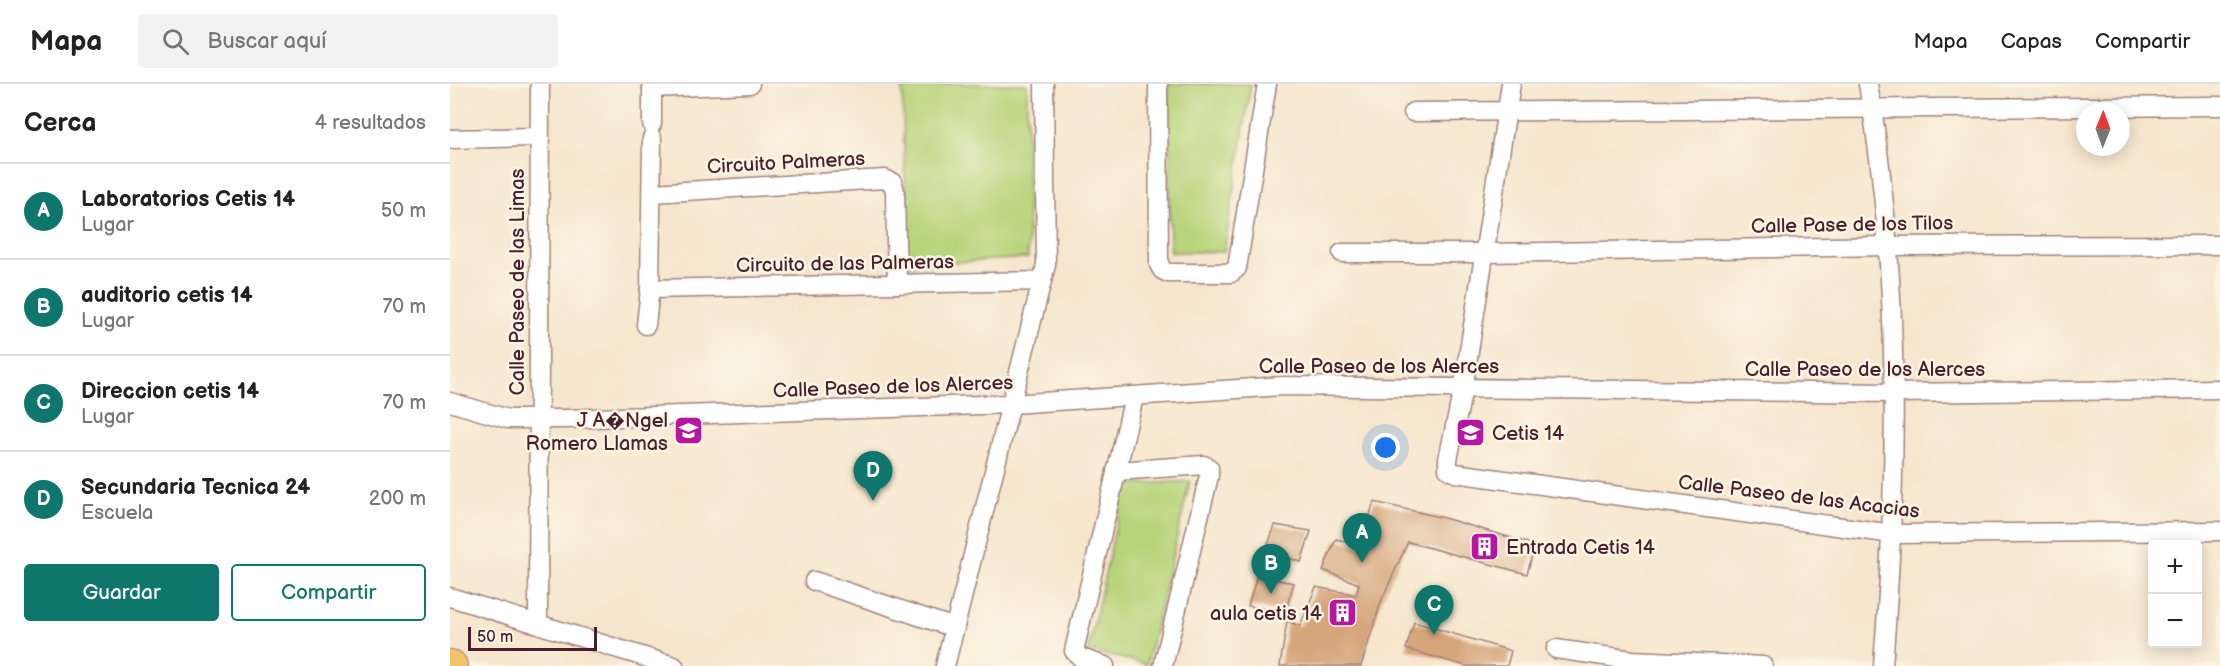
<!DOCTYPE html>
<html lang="es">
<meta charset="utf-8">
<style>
:root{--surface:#fff;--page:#f2f2f2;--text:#222;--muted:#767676;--line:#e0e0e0;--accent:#0f766e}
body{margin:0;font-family:"Balsamiq Sans",sans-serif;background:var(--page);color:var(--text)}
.controls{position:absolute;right:18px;bottom:18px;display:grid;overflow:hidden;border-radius:6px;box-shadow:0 3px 15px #0003}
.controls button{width:54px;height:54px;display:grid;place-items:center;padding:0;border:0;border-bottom:2px solid var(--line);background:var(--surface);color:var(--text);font:30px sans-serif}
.compass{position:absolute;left:1626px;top:18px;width:54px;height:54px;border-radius:50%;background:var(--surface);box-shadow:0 3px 15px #0003;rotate:1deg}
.scale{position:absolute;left:18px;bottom:15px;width:129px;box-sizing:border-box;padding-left:6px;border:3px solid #4a1f2b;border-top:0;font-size:16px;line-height:21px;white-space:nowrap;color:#4a1f2b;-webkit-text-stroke:4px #fcf5e5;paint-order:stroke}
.you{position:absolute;left:936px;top:364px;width:21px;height:21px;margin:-15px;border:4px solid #fff;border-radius:50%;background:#1a73e8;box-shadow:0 0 0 9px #1a73e833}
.badge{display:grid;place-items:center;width:39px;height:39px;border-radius:50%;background:var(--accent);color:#fff;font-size:20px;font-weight:700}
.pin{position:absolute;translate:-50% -50px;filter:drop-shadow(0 2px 3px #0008)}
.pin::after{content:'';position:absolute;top:32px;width:21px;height:18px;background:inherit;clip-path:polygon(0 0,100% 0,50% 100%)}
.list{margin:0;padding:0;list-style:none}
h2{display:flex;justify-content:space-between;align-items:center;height:78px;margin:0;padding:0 24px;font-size:26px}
h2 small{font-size:20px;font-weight:400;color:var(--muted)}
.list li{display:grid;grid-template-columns:39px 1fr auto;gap:18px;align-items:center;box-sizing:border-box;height:96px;padding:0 24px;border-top:2px solid var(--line)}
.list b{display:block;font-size:22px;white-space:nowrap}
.list p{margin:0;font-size:20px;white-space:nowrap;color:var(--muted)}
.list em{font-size:20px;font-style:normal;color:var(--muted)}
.actions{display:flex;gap:12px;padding:18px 24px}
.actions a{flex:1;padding:14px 0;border:2px solid var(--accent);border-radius:6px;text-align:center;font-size:21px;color:var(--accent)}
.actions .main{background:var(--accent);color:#fff}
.icon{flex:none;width:33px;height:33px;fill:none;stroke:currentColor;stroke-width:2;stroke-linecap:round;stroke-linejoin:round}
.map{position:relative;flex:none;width:1770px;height:582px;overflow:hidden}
header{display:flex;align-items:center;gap:36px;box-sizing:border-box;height:84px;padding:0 30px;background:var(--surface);border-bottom:2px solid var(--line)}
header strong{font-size:28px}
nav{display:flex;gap:33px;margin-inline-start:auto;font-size:21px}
.search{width:420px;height:54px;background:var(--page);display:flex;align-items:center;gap:15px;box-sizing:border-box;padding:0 21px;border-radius:6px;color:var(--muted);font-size:22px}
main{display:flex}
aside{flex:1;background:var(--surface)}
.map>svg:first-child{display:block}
</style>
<header>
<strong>Mapa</strong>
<div class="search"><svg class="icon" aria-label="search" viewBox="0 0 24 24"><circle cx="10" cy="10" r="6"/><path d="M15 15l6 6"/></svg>Buscar aquí</div>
<nav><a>Mapa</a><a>Capas</a><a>Compartir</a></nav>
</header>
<main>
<aside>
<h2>Cerca<small>4 resultados</small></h2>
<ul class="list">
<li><span class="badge">A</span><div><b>Laboratorios Cetis 14</b><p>Lugar</p></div><em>50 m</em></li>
<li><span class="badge">B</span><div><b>auditorio cetis 14</b><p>Lugar</p></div><em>70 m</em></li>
<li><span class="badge">C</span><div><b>Direccion cetis 14</b><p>Lugar</p></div><em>70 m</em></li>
<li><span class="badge">D</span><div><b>Secundaria Tecnica 24</b><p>Escuela</p></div><em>200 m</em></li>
</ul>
<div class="actions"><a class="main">Guardar</a><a>Compartir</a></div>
</aside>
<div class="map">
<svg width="1770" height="582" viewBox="0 0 1770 582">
<rect width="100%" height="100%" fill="#fcf5e5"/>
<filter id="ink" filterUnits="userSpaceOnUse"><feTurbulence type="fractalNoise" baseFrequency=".0167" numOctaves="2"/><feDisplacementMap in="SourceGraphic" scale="12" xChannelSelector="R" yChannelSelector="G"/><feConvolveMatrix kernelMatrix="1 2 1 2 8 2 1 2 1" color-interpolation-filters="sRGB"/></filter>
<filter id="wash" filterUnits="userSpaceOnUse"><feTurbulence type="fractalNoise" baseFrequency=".008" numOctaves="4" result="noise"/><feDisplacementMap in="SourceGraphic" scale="24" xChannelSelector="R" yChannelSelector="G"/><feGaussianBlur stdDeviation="1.35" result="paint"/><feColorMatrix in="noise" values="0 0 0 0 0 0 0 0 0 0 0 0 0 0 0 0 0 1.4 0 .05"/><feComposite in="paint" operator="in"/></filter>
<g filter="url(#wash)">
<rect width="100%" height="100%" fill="#f6e6cd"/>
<!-- green -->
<g fill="#b8d47a" stroke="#817a52" stroke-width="1.5">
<polygon points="452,0 577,0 578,174 458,181"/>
<polygon points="719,0 801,0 774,168 720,168"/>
<polygon points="740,397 697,580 638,567 675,401"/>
</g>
<g id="blocks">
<!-- building -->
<g fill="#d6a57c">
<polygon points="924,418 994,434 1085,461 1077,490 958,458 932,515 911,582 830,582 837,537 850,542 866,503 906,511 909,500 873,486 886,455 910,462"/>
<polygon points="825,441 861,447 851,478 816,466"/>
<polygon points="807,492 844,499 835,528 798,522"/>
<polygon points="964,538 1061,567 1057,582 1016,582 956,565"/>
</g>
</g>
</g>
<g filter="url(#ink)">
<use href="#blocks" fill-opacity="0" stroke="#a0827c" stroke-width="1.5"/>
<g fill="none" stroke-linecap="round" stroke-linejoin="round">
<defs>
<g id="minor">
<polyline points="708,0 709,180 712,186 718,189 781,189 787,184 817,0"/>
<polyline points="1061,0 1013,305 998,375 998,385 1005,389 1443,450 1770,447"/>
<path d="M1418,0C1451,191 1448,389 1433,582"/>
<polyline points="202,4 300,0"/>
<polyline points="963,28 1770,22"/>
<polyline points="202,40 202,0"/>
<polyline points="0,55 89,53"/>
<polyline points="202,109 435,95 443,99 445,108 447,200"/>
<polyline points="892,169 1034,169 1438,162 1770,161"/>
<polyline points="200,205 591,197"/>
<polyline points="196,241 200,205 202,54"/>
<polyline points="0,318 58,335 114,335 561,320 832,302 1443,309 1770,305"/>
<polyline points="666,387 754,381 759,384 759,392 713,582"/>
<polyline points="364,497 505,544"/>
<polyline points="0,513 224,582"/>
<polyline points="88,539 90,0"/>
<polyline points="1106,565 1182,576 1313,582"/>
<polyline points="495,582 596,181 594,0"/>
<polyline points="655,582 631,574 624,567 684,313"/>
</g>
<polyline id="motorway" points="0,582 1,582"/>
</defs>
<!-- minor casing -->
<use href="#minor" stroke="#a0827c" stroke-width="21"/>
<!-- motorway casing -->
<use href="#motorway" stroke="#a0827c" stroke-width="34"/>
<!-- minor -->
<use href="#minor" stroke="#fff" stroke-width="18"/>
<!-- motorway -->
<use href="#motorway" stroke="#f2c36a" stroke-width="32"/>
</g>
</g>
<!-- icons -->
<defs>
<symbol id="school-square" viewBox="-11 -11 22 22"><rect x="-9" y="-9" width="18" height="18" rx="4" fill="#b5179e" stroke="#fcf5e5"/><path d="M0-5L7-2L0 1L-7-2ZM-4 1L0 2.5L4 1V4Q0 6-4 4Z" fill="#fff"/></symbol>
<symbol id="university-square" viewBox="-11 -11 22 22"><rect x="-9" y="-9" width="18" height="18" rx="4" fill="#b5179e" stroke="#fcf5e5"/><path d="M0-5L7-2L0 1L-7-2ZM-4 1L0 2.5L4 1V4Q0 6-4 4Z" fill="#fff"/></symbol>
<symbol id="building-square" viewBox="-11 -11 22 22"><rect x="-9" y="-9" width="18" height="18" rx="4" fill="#b5179e" stroke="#fcf5e5"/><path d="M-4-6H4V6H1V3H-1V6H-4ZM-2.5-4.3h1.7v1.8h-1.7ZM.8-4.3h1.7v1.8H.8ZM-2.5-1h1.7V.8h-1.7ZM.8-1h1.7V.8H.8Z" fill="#fff"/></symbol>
</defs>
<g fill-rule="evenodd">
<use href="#school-square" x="222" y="330" width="33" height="33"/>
<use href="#university-square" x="1004" y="332" width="33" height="33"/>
<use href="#building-square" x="1018" y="446" width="33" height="33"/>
<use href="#building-square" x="876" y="512" width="33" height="33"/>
</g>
<g text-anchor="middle" stroke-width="5" stroke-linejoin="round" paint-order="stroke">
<!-- street labels -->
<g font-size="20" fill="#4a1f2b" stroke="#fcf5e5">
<text transform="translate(336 78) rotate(-3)" y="7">Circuito Palmeras</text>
<text transform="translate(1402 140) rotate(-1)" y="7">Calle Pase de los Tilos</text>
<text transform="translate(395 179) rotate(-1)" y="7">Circuito de las Palmeras</text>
<text transform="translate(67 198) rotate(-90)" y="7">Calle Paseo de las Limas</text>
<text x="929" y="289">Calle Paseo de los Alerces</text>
<text x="1415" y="292">Calle Paseo de los Alerces</text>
<text transform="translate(443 302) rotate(-2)" y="7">Calle Paseo de los Alerces</text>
<text transform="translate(1349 412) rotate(7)" y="7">Calle Paseo de las Acacias</text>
</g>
<!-- poi labels -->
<g font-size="20" fill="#4a1f2b" stroke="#fcf5e5" text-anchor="end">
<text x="218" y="343">J A�Ngel<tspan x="218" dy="23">Romero Llamas</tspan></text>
<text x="1042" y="356" text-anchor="start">Cetis 14</text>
<text x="1056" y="470" text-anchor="start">Entrada Cetis 14</text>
<text x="872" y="536">aula cetis 14</text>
</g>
</g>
</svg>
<div class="controls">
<button>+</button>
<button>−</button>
</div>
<svg class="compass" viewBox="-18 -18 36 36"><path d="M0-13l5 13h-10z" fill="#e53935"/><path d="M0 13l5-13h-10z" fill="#767676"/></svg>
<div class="scale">50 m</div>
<div class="you"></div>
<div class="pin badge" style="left:912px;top:479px">A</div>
<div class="pin badge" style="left:821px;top:510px">B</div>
<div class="pin badge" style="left:984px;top:551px">C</div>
<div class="pin badge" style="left:423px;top:417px">D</div>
</div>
</main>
